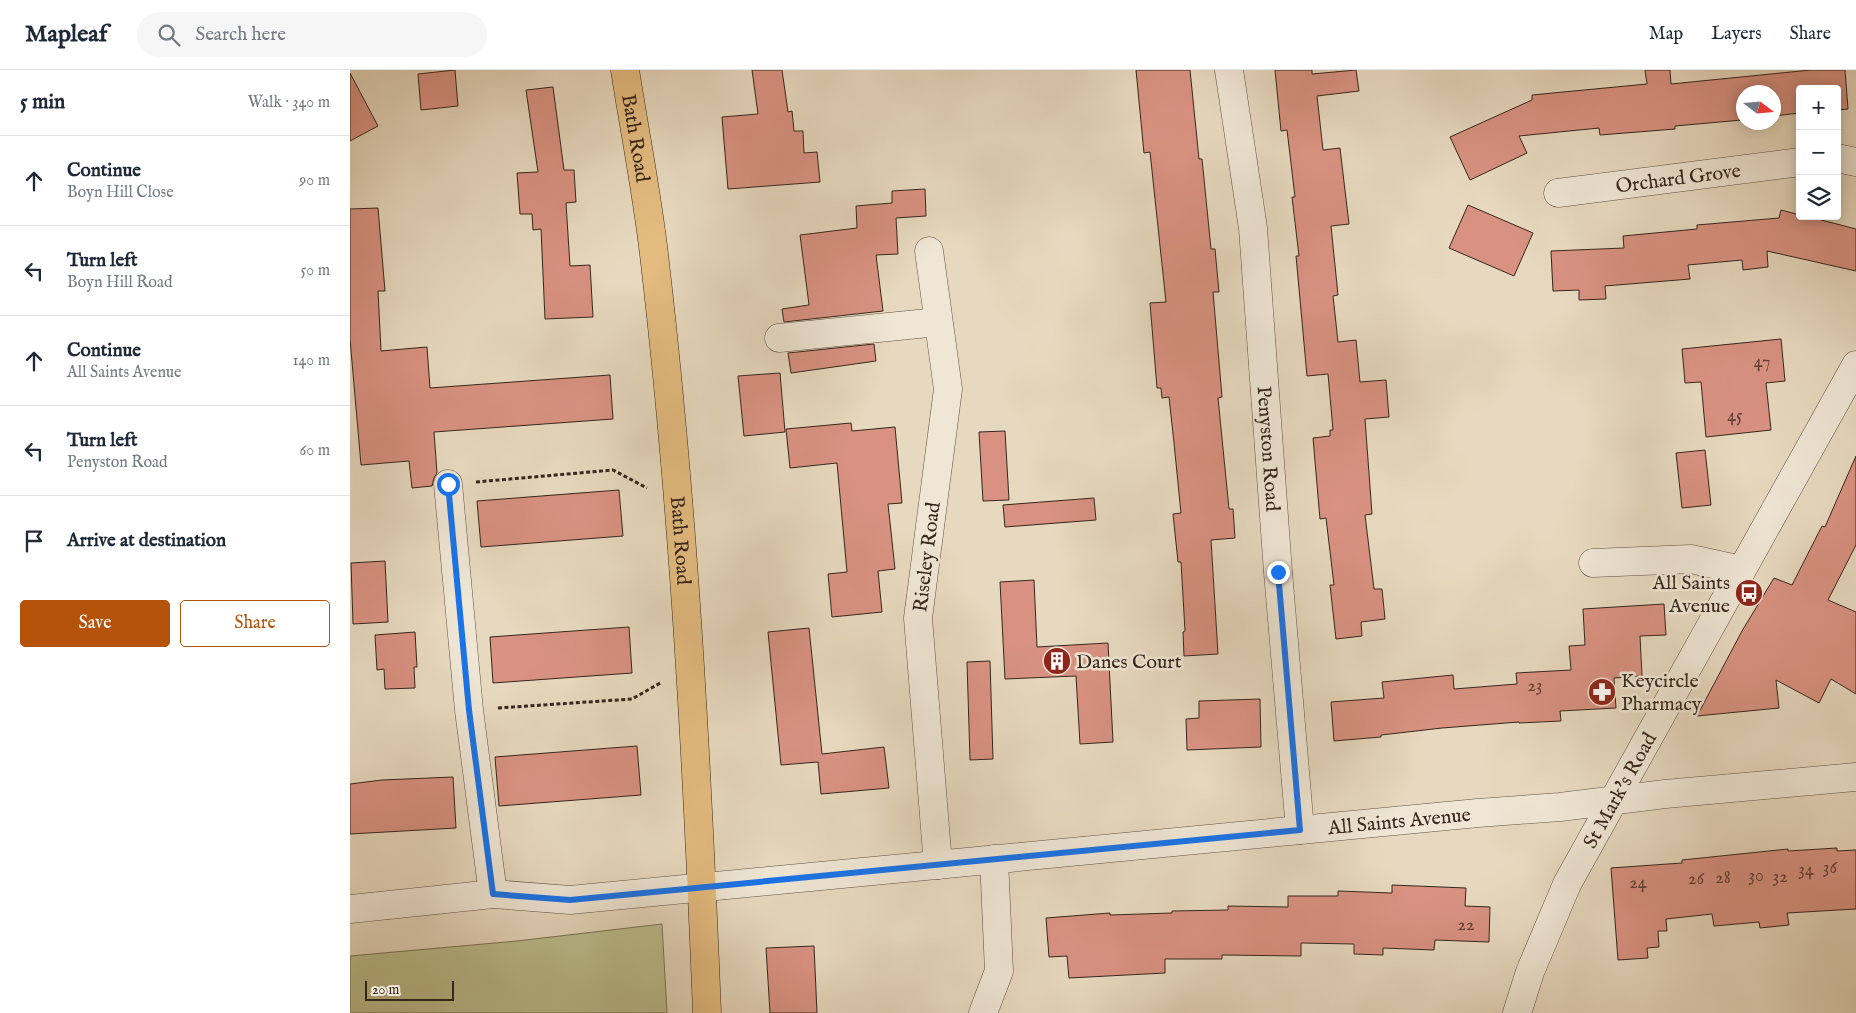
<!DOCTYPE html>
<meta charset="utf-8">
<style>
:root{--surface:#fff;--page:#f6f6f7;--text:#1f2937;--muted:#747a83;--line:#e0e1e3;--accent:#b45309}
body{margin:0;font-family:"IM FELL English",serif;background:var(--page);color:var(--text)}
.controls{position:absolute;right:15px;top:15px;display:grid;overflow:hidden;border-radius:5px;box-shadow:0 2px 12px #0003}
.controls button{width:45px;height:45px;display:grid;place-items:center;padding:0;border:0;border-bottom:1px solid var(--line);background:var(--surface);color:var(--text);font:25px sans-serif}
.compass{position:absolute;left:1386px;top:15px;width:45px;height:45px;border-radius:50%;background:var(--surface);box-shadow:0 2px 12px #0003;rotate:106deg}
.scale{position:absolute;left:15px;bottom:12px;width:89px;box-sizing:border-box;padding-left:5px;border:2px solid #36261c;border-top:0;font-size:14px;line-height:18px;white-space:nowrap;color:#36261c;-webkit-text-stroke:4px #efe6d5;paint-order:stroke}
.stop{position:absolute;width:15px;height:15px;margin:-11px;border:4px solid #1a73e8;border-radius:50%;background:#fff}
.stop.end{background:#1a73e8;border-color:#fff;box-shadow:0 1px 5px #0008}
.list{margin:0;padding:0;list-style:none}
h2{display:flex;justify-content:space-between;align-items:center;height:65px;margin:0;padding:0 20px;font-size:21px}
h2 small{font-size:16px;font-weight:400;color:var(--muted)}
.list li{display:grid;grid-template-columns:32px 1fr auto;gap:15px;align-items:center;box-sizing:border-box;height:90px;padding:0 20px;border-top:1px solid var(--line)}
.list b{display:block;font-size:19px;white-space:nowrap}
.list p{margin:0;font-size:16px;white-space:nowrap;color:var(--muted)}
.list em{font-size:16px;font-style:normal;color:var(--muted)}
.actions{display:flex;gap:10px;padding:15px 20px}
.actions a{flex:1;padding:11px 0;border:1px solid var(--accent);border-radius:5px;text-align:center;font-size:18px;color:var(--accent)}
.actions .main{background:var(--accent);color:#fff}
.icon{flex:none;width:28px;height:28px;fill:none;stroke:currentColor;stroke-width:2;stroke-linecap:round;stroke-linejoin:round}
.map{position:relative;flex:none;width:1506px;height:943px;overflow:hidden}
header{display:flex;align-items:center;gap:30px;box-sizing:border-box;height:70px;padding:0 25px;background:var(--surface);border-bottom:1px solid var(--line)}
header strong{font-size:24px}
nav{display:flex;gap:28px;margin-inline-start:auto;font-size:18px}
.search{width:350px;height:45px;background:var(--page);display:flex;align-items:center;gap:12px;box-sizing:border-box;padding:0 18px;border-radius:28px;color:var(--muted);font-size:19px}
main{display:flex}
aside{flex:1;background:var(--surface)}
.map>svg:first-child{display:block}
</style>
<header>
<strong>Mapleaf</strong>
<div class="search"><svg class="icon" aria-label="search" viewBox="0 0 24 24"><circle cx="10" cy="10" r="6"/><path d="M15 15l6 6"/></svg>Search here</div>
<nav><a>Map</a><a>Layers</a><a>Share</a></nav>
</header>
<main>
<aside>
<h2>5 min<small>Walk · 340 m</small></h2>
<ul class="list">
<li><svg class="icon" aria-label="ahead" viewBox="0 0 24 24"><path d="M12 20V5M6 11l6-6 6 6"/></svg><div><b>Continue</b><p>Boyn Hill Close</p></div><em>90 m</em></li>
<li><svg class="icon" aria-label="left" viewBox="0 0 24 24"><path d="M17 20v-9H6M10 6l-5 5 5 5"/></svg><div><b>Turn left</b><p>Boyn Hill Road</p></div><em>50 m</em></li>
<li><svg class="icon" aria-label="ahead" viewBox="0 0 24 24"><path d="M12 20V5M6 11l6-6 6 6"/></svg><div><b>Continue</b><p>All Saints Avenue</p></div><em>140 m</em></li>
<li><svg class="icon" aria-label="left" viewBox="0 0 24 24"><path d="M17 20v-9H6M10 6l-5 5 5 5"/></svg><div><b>Turn left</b><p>Penyston Road</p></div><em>60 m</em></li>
<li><svg class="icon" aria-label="arrive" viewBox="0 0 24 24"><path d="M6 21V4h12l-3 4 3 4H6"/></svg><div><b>Arrive at destination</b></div></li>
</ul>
<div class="actions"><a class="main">Save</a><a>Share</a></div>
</aside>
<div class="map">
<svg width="1506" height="943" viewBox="0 0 1506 943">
<rect width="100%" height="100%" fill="#e7d9bf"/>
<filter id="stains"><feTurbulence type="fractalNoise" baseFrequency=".004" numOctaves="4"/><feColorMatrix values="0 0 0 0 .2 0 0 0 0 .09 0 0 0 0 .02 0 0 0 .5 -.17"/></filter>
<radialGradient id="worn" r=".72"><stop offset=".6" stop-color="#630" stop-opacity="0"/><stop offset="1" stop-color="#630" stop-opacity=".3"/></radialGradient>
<!-- green -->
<polygon fill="#bcbe8e" stroke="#797255" points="312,854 317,943 0,943 0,886 167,871"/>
<!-- building -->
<g fill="#d99282" stroke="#36261c">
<polygon points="105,0 108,36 71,40 68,4"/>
<polygon points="402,0 432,0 438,42 442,41 444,61 453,61 454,83 467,82 470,112 378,119 372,47 408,44"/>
<polygon points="786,0 840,0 849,89 852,89 861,179 865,179 869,222 863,222 872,327 868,328 879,439 883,439 885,468 861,470 868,584 834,586 833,562 835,561 831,492 828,492 823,444 831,443 824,373 819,327 812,328 811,318 807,318 800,233 816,232 800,82 794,83"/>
<polygon points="925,0 962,0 962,4 1006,0 1009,21 967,26 973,80 990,78 999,154 981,156 988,225 983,226 988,272 1006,270 1010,312 1036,310 1039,347 1015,349 1022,444 1015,445 1024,519 1032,519 1035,549 1011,552 1012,566 986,569 980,515 984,515 976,448 970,449 963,368 980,366 980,360 983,360 978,304 957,306 946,186 949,186 942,127 945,127 937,60 931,61"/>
<polygon points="1295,0 1320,0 1321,14 1461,0 1495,0 1498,39 1487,40 1487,19 1450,19 1450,43 1424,46 1424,22 1394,22 1394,48 1392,50 1325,56 1325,59 1250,65 1249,58 1169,66 1177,83 1120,110 1100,67 1182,30 1182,25 1297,14"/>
<polygon points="0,3 28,56 0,71"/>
<polygon points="203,17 214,100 224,100 226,132 216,133 220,196 240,195 243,247 195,249 191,159 183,160 182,144 170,144 167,103 188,102 176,20"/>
<polygon points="575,119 576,146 546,148 548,184 526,185 533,241 434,252 432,239 459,235 450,165 507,158 506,136 542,133 542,121"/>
<polygon points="1118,135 1183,163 1164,206 1099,178"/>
<polygon points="28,138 35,221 28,221 31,281 77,277 80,318 260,305 263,349 84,362 87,403 84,408 82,416 62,418 59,391 11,395 0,269 0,139"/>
<polygon points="1431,140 1450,145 1450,146 1456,146 1506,159 1506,201 1417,181 1418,197 1393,200 1392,190 1338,195 1340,209 1255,216 1256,229 1229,230 1229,220 1203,221 1201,181 1274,178 1273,166 1347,159 1347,155 1429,148"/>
<polygon points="1431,269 1435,311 1416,313 1421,360 1356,367 1351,312 1335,313 1332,279"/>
<polygon points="524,274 526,291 441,303 438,283"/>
<polygon points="430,303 435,362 394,366 388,306"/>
<polygon points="501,353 502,361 545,357 552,433 538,434 545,499 528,501 532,542 482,547 478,504 497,502 487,393 440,398 436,359"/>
<polygon points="655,361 659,430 633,431 629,362"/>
<polygon points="1355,380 1361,435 1332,438 1326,383"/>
<polygon points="1506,386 1506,475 1478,530 1506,542 1506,624 1481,609 1469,633 1426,610 1429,638 1347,646 1392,561 1424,508 1442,515 1472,456 1475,457"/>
<polygon points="269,420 273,466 131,477 127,431"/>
<polygon points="744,428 746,450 655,457 653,435"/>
<polygon points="35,491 38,552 3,554 1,493"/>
<polygon points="684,510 687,577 758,573 763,672 730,674 726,606 655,609 650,512"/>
<polygon points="1314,534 1316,565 1290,566 1292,606 1264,608 1266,638 1210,641 1211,651 1169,653 1169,652 1092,658 1031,665 1031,667 984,671 981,632 1034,628 1032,612 1103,605 1104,619 1167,614 1166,603 1221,600 1219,576 1235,575 1233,539"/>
<polygon points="279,557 282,603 143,613 140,567"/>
<polygon points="459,558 472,684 534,677 539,718 471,724 468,692 431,695 418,562"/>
<polygon points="65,562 67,597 64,597 65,618 35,619 34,599 27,600 25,565"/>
<polygon points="640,591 643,689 620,690 617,592"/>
<polygon points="910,629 911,677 837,680 836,649 849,648 849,631"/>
<polygon points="287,676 291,725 149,736 145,687"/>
<polygon points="103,707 106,758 0,764 0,714 32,710"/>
<polygon points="1487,778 1487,781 1506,780 1506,839 1437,843 1439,855 1410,858 1409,852 1364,856 1362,844 1316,849 1317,861 1308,861 1309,877 1297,878 1298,888 1268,890 1261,798 1332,793 1332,790 1438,779 1438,781"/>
<polygon points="1042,815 1116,818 1115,836 1140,837 1139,872 1085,870 1084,880 1033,878 1033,885 1004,884 1004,874 951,873 951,886 872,885 872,889 815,889 815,903 719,908 717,886 699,887 696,848 760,843 760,845 822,843 822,841 878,840 878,836 938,837 938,826 988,826 988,821 1042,823"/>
<polygon points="464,876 467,943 420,943 416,878"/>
</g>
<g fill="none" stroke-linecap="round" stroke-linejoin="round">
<defs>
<g id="minor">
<path id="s1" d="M879,0L903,158L928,502L950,760"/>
<polyline points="1487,88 1506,92"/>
<path id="s2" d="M1208,123L1450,92"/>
<polyline points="579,181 598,319 568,548 588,795"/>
<polyline points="429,268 588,252"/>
<polyline points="98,414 119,640 143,824"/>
<polyline points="1243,493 1341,489 1391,500"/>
<path id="s3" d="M0,839L143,824L220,830L1128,743L1210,737L1315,724L1506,707"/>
<polyline points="633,943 649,901 644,789"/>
<path id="s4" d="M1167,943L1180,902L1217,814L1506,295"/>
</g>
<g id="major">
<path id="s5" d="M275,0C285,64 298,128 305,193C334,442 347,692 357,943"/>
</g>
</defs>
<!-- minor casing -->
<use href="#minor" stroke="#625345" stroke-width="29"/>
<!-- major casing -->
<use href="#major" stroke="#36261c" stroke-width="29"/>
<!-- path -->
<g stroke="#36261c" stroke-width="3" stroke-dasharray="4 2.5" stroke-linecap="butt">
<polyline points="126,412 263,400 297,418"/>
<polyline points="148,638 282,629 312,612"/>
</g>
<!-- minor -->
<use href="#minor" stroke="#efe6d5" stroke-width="28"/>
<!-- major -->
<use href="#major" stroke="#e4bc80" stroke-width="28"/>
</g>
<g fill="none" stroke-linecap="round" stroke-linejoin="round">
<!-- route -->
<polyline stroke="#1a73e8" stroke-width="6" points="98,414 119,640 143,824 220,830 950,760 928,502"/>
</g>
<!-- icons -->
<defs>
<symbol id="bus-disc" viewBox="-11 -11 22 22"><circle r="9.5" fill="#8f2418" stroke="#efe6d5"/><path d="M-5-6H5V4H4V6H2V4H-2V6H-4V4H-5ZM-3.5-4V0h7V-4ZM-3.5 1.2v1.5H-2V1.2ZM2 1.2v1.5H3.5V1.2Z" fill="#fff"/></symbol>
<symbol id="building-disc" viewBox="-11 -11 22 22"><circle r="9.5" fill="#8f2418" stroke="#efe6d5"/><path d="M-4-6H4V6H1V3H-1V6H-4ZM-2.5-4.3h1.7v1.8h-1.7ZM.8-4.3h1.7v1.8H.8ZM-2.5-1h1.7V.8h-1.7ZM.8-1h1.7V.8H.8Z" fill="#fff"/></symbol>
<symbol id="pharmacy-disc" viewBox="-11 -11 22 22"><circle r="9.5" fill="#8f2418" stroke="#efe6d5"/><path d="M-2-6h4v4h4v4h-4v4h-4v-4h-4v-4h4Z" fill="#fff"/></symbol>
</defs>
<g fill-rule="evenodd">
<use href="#bus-disc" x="1383" y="507" width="32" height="32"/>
<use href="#building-disc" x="691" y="575" width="32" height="32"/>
<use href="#pharmacy-disc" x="1236" y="606" width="32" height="32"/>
</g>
<g text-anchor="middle" stroke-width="5" stroke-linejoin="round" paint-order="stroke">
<!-- number labels -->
<g font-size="18" fill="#5f4136">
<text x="1412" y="297">47</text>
<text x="1385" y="351">45</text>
<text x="1185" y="621">23</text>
<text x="1480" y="803">36</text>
<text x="1456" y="805">34</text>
<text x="1406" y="811">30</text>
<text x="1430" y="812">32</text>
<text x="1373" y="813">28</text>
<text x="1346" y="814">26</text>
<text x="1288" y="818">24</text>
<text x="1116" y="860">22</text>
</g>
<!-- street labels -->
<g font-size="20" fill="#36261c" stroke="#efe6d5">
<text dy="7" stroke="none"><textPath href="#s5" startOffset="69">Bath Road</textPath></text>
<text dy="7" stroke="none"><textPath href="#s2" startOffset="121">Orchard Grove</textPath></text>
<text dy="7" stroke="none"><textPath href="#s1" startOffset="381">Penyston Road</textPath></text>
<text dy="7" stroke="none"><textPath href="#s5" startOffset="474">Bath Road</textPath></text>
<text transform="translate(576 487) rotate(-83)" y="7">Riseley Road</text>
<text dy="7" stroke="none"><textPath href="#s4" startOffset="246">St Mark's Road</textPath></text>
<text dy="7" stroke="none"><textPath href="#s3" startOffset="1054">All Saints Avenue</textPath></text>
</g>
<!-- poi labels -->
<g font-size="20" fill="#36261c" stroke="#efe6d5" text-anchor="start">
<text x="1380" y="519" text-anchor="end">All Saints<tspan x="1380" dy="23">Avenue</tspan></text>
<text x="726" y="598">Danes Court</text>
<text x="1271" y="617">Keycircle<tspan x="1271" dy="23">Pharmacy</tspan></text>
</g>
</g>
<rect width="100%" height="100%" filter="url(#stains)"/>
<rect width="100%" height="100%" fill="url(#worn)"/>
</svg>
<div class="controls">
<button>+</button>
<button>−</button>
<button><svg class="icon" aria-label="layers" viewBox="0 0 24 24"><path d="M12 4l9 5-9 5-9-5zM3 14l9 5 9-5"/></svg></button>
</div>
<svg class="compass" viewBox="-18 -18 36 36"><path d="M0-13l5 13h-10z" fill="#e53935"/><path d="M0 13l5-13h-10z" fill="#747a83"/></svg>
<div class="scale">20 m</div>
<div class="stop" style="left:98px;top:414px"></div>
<div class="stop end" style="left:928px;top:502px"></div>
</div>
</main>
